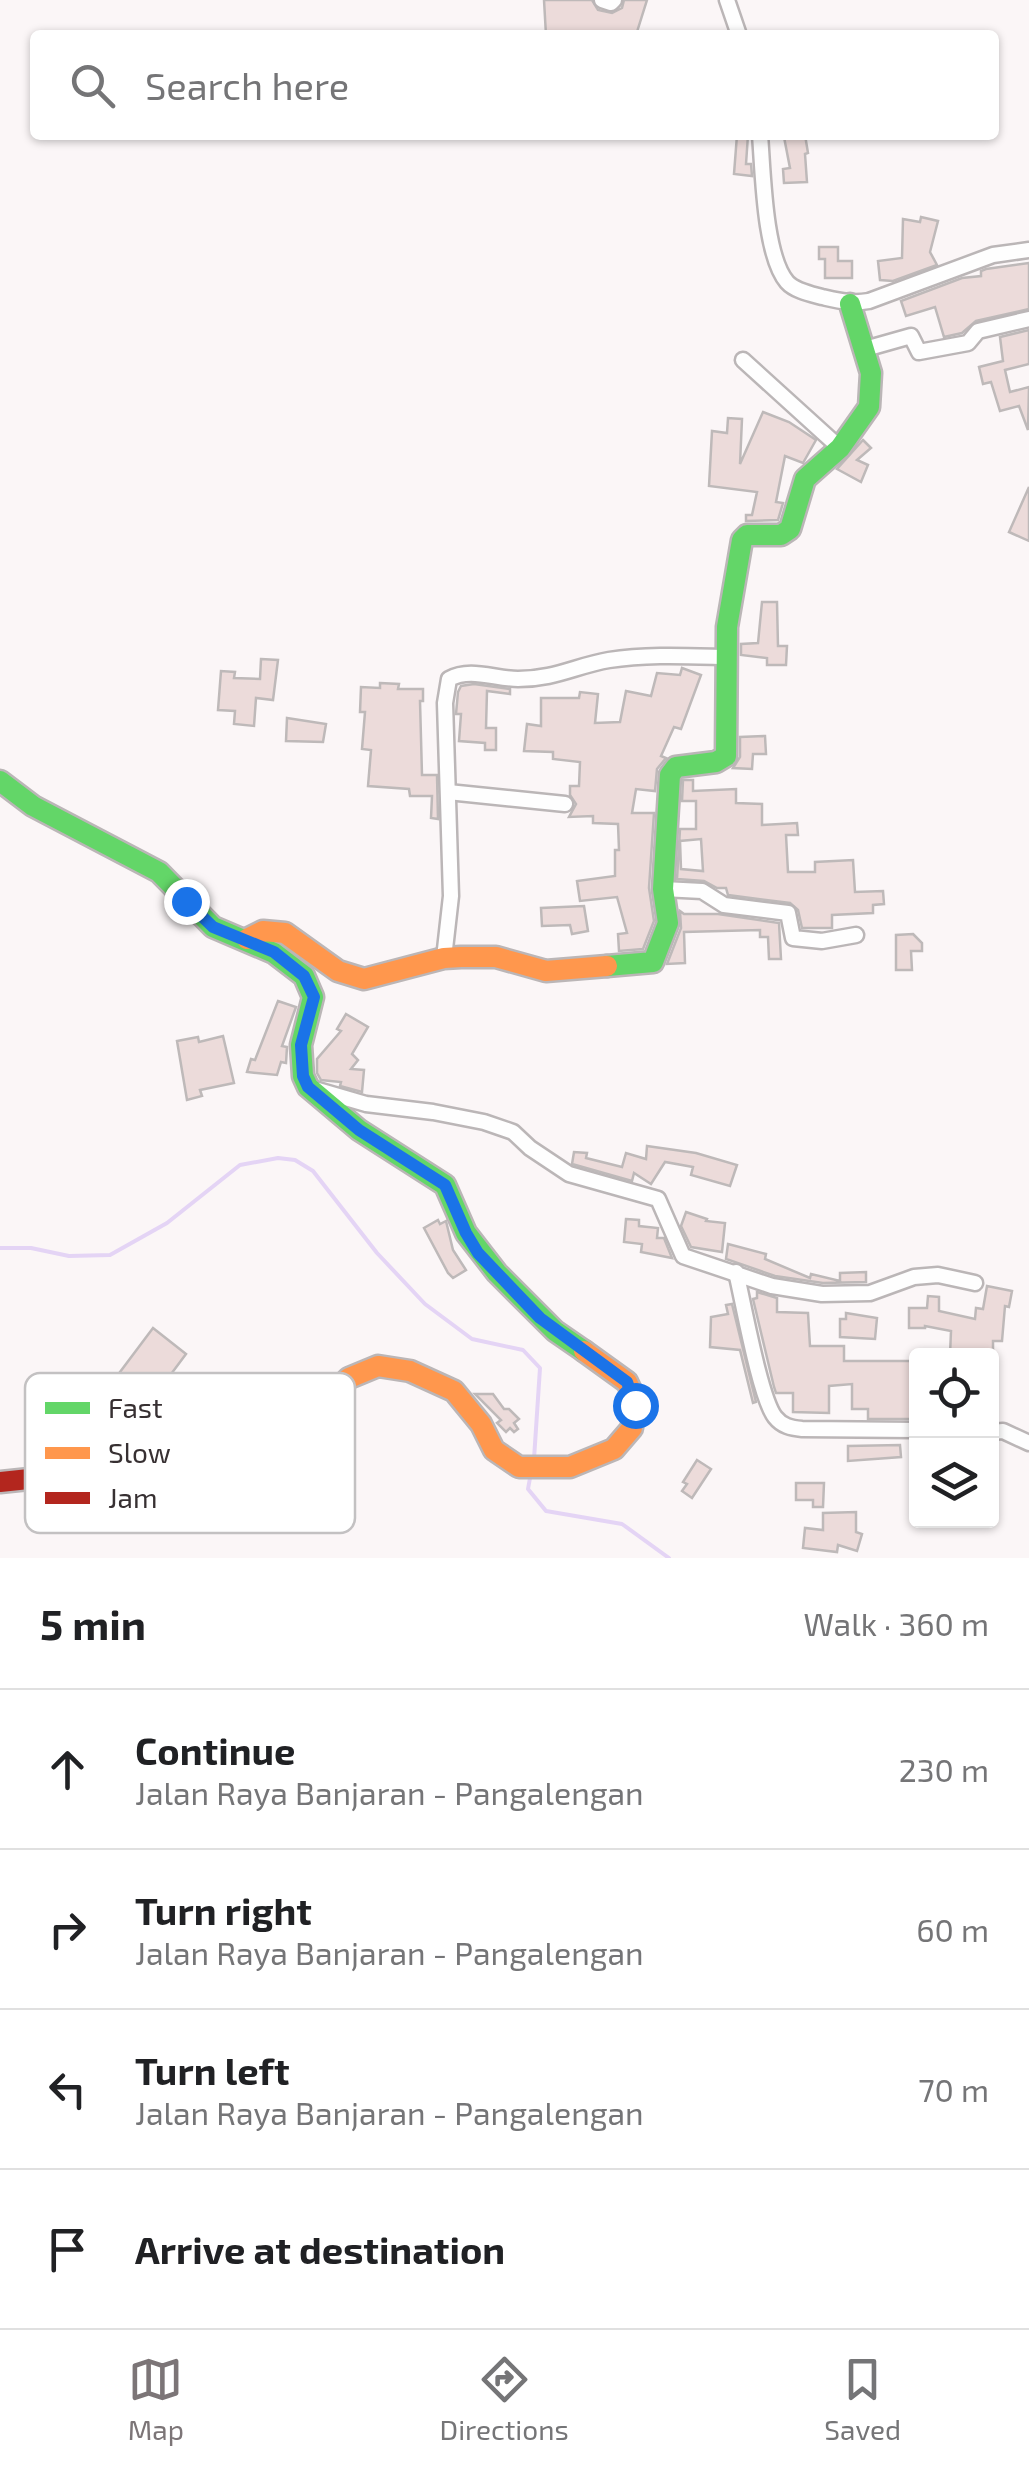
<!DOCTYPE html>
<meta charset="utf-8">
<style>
:root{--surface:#fff;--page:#f6f6f6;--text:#202124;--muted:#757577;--line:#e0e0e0;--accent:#7c7577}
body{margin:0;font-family:"Exo 2",sans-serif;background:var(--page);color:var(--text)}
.controls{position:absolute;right:30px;bottom:30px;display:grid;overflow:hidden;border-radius:10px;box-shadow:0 2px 8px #0004}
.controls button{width:90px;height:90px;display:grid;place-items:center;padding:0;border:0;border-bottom:2px solid var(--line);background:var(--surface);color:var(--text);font:50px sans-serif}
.stop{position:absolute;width:30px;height:30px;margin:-22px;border:8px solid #1a73e8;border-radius:50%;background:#fff}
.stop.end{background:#1a73e8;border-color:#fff;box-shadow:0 2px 10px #0008}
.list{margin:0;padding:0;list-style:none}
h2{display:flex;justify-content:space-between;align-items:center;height:130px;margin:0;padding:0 40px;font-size:42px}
h2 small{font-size:32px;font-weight:400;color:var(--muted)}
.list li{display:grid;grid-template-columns:65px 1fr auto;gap:30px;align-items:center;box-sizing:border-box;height:160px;padding:0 40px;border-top:2px solid var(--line)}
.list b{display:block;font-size:38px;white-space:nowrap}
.list p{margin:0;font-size:32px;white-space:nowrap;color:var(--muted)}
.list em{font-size:32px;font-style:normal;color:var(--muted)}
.icon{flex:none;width:55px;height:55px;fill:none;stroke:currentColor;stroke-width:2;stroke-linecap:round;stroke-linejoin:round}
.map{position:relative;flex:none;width:1029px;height:1558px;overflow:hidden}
.search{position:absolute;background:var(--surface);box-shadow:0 2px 8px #0004;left:30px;right:30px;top:30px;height:110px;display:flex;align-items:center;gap:25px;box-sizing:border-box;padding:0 35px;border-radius:10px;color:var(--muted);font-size:38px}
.sheet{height:770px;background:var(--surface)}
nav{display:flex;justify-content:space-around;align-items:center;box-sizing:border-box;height:140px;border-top:2px solid var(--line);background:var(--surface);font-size:28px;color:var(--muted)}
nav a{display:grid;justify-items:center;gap:5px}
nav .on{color:var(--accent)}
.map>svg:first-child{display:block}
</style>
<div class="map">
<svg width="1029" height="1558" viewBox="0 0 1029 1558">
<rect width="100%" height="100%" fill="#fbf6f7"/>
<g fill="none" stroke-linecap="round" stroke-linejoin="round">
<!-- stream -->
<g stroke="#e4d4f5" stroke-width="4">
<polyline points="0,1248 31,1248 69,1256 110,1255 167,1223 240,1165 278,1158 295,1160 313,1171 377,1253 425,1304 472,1339 523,1350 540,1368 534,1459"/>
<polyline points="530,1478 528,1489 546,1511 622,1524 669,1558"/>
</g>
</g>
<!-- building -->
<g fill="#ecdbda" stroke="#beb9b9" stroke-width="2.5" fill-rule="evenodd">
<polygon points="544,0 592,0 598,10 612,13 622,8 624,0 647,0 636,35 546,35"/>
<polygon points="737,135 748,135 746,164 751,164 752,176 734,174"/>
<polygon points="805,135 808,153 805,154 807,182 784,183 783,169 790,168 784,137"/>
<polygon points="921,217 938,221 930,252 937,265 893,281 880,280 878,261 902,258 903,219 920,222"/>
<polygon points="819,247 838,247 838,261 852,261 852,278 825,278 825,259 819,259"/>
<polygon points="1029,263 1029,309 976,321 962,333 944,337 935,307 906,316 901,301 962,278 981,276 981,271 986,269"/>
<polygon points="1029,330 1029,364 1005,370 1010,392 1029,387 1028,430 1019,406 1000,411 991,382 983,384 979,367 1003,361 1000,337"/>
<polygon points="763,412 789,422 816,440 803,463 785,456 776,502 783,503 778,520 746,521 746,515 752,515 757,492 709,486 712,431 727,433 728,418 742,419 740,464"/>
<polygon points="863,440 871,448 857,460 868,465 861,482 837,469"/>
<polygon points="1029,487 1029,541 1009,532"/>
<polygon points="762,602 777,602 778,646 787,646 786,665 767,665 767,658 741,655 741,644 758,643"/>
<polygon points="261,659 278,660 273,700 256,698 254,726 234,724 235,711 218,710 221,671 235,672 234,678 260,679"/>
<polygon points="682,668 701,675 681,729 674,727 661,756 666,758 657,769 655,791 636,789 632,813 654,813 649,888 654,921 643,949 619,951 618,934 627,933 617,897 580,901 577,881 615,876 615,850 619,850 618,824 593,823 593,816 569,817 576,804 570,795 570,786 579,786 580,762 553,759 553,752 524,751 527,724 541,726 541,698 579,698 580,692 598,694 595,723 620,722 626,691 651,696 657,673 680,675"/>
<polygon points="380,683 399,684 398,689 423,689 423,701 420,701 422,775 437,775 438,819 431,818 432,796 410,796 409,789 368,786 371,750 362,749 365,712 360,712 361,687 380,688"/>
<polygon points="474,684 510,689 510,694 487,691 486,728 496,728 496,750 485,750 485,743 459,741 461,714 456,714 458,692 461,686"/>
<polygon points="287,718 326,724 323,742 286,741"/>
<polygon points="765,736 766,754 753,754 752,769 733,768 740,757 740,737"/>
<path d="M683,780H693V791L736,789V803L762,804V825L797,823L798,835H786L788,872H815V862L853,860L855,892L883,891L884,904L873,905V913L832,915V928H802L798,910L790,903L728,895L726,888H717L704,881L677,879L680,829H696V801H682ZM701,839L703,871L681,869L680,841Z"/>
<polygon points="584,906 588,931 572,934 570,925 542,926 541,908"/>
<polygon points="680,911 684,914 718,914 779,923 781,959 769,959 768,937 760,937 760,930 684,932 685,963 667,964 681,928"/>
<polygon points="913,934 922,943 922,951 911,951 912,970 896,970 896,935"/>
<polygon points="278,1001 296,1007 282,1046 287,1047 286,1063 281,1062 277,1075 247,1072 251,1059 255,1060"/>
<polygon points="346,1014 368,1027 352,1054 358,1060 351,1069 364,1070 362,1092 340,1086 341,1082 321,1080 317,1073 317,1059 341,1031 337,1029"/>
<polygon points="223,1036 234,1083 200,1090 202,1096 187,1100 177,1041 198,1037 199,1042"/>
<polygon points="647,1146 696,1153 737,1165 730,1186 691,1175 693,1167 665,1162 651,1184 634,1173 632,1181 572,1164 574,1152 587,1153 586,1158 622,1167 626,1153 646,1159"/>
<polygon points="686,1212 707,1219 706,1221 725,1223 722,1252 691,1247 681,1226"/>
<polygon points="626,1219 639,1220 639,1226 658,1228 657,1238 664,1238 672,1258 641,1252 642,1244 624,1242"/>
<polygon points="438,1220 440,1224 446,1221 453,1250 466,1270 453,1278 448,1273 424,1228"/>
<polygon points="728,1244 766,1254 765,1259 810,1278 811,1274 840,1281 840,1273 866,1272 866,1282 823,1283 775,1276 726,1259"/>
<polygon points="987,1286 1012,1291 1009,1307 1005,1306 1002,1341 993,1341 993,1356 950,1355 951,1331 925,1326 925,1328 909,1328 909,1308 927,1308 928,1296 939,1297 939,1311 975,1319 976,1308 983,1309"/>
<polygon points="757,1292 777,1298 777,1312 808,1313 810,1346 844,1346 844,1361 916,1361 916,1419 868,1419 868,1409 852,1409 852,1384 829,1386 829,1413 793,1412 793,1393 776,1393 774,1387 753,1299 757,1298"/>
<polygon points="732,1304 756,1402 753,1403 740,1350 710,1347 711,1317 728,1314 726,1305"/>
<polygon points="846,1313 877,1318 875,1339 840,1337 840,1319 846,1319"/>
<polygon points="153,1328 186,1354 148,1405 114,1380"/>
<polygon points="475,1394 493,1394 504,1409 509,1409 519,1419 514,1423 518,1429 514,1432 510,1428 506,1432 497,1423 501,1420"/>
<polygon points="900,1445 901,1457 848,1461 848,1446"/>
<polygon points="697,1460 711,1469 692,1498 682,1491 687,1484 683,1482"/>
<polygon points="796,1483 824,1483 823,1507 813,1507 813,1500 796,1500"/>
<polygon points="856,1512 856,1532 862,1534 857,1551 838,1545 837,1552 803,1548 805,1528 823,1530 823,1513"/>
</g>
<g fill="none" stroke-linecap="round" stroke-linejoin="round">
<defs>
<g id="street">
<polyline points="602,0 611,3 614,0"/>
<polyline points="727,0 739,35"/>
<path d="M760,135C763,170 764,255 787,282C795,291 811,294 822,297C840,301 851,304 869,301L993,255L1029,250"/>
<polyline points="865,349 911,336 919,352 968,343 978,331 1029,319"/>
<polyline points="743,360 840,448"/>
<polyline points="448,792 565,804"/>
<polyline points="663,889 702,891 724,905 788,913 793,938 822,941 856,935"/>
<path d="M444,958L451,896L445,703L449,679C470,667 495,679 518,679C555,679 575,666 609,660C647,654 686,656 726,657"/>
<polyline points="318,1090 366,1104 433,1112 484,1122 513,1132 530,1148 569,1174 658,1199 683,1256 772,1286 822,1294 870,1293 914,1277 938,1275 975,1283"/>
<path d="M736,1272C743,1301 760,1398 775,1417C782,1426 791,1428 802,1429L916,1430"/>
<polyline points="992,1432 1003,1431 1029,1443"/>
</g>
<g id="fast">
<polyline points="0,781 33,806 159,872 213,927 274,953 304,976 313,997 301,1045 303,1076 308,1087 359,1130 445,1185 466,1233 497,1273 555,1331 584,1351"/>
<polyline points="607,966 653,962 668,923 663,889 670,775 676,767 716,762 726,756 727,627 742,540 747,535 781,535 790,529 805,479 840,448 869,407 871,373 850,304"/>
</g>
<g id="slow">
<polyline points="247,939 263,931 285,933 338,971 364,979 444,958 461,957 496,957 546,971 607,966"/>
<polyline points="199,1461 280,1436 313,1415 349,1378 378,1366 410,1371 454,1391 481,1424 494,1450 519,1467 570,1467 614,1449 632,1428 634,1397 627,1382 584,1351"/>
</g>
<polyline id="jam" points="0,1482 199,1461"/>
</defs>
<!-- street casing -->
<use href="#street" stroke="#bbb6b7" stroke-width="19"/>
<!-- fast casing -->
<use href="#fast" stroke="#bbb6b7" stroke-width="25"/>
<!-- slow casing -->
<use href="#slow" stroke="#bbb6b7" stroke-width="25"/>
<!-- jam casing -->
<use href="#jam" stroke="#bbb6b7" stroke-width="25"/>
<!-- street -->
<use href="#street" stroke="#fefefe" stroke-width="14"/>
<!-- fast -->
<use href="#fast" stroke="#63d668" stroke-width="20"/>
<!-- slow -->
<use href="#slow" stroke="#ff974d" stroke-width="20"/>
<!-- jam -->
<use href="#jam" stroke="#b3261e" stroke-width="20"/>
</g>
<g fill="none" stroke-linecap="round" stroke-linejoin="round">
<!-- route -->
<polyline stroke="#1a73e8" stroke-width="12" points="186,901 213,927 274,952 304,976 314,997 301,1045 303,1076 308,1087 359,1130 445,1185 466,1233 478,1253 540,1318 627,1382 635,1405"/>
</g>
<!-- legend -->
<rect x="25" y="1373" width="330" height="160" rx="15" fill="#fff" stroke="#c3c1c2" stroke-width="2.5"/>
<rect x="45" y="1402" width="45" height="12" fill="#63d668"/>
<rect x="45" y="1447" width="45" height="12" fill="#ff974d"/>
<rect x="45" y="1492" width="45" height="12" fill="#b3261e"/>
<g font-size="28" fill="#373032">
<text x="108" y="1418">Fast</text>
<text x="108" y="1463">Slow</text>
<text x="108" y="1508">Jam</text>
</g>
</svg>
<div class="controls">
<button><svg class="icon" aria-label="locate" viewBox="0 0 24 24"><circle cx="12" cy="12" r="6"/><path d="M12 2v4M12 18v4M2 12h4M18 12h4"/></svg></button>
<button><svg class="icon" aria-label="layers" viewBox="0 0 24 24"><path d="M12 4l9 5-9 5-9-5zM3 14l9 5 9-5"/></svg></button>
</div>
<div class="stop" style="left:635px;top:1405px"></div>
<div class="stop end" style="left:186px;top:901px"></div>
<div class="search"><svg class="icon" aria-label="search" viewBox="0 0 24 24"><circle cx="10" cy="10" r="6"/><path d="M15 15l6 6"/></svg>Search here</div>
</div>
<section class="sheet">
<h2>5 min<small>Walk · 360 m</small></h2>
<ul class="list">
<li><svg class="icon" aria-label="ahead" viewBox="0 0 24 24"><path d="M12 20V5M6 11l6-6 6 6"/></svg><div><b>Continue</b><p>Jalan Raya Banjaran - Pangalengan</p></div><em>230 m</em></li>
<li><svg class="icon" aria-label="right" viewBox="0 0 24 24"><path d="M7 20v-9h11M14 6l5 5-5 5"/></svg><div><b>Turn right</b><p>Jalan Raya Banjaran - Pangalengan</p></div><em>60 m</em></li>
<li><svg class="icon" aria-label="left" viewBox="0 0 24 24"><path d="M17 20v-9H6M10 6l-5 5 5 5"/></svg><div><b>Turn left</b><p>Jalan Raya Banjaran - Pangalengan</p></div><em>70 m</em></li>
<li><svg class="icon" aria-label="arrive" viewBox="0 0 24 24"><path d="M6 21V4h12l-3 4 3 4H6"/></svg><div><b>Arrive at destination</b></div></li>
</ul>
</section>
<nav>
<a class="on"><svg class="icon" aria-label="map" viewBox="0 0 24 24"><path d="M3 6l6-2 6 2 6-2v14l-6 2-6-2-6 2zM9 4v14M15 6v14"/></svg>Map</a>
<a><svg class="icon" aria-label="directions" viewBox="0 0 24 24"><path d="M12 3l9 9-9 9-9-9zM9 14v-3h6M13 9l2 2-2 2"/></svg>Directions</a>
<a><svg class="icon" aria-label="saved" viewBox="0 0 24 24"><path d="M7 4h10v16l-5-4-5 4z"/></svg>Saved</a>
</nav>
